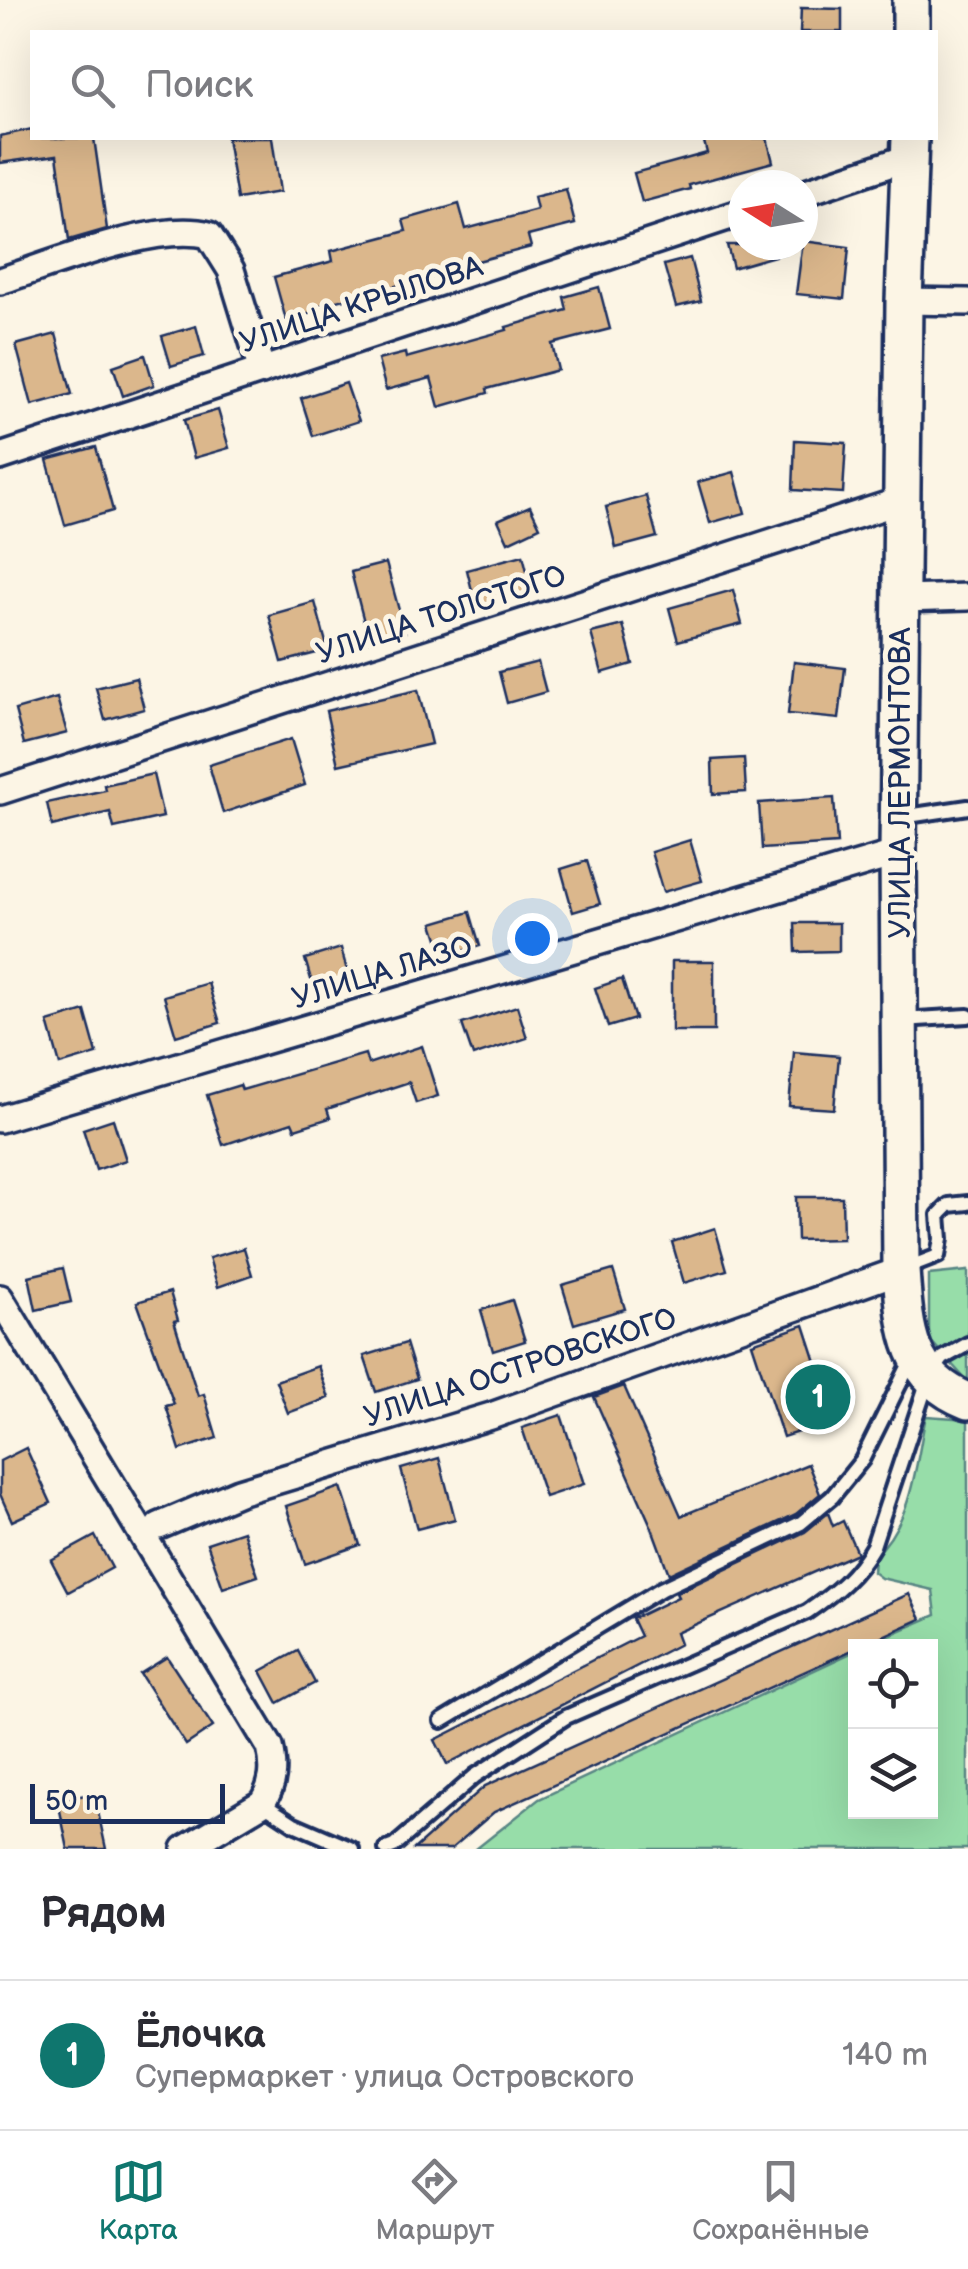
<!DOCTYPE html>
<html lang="ru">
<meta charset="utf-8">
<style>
:root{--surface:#fff;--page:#f2f2f3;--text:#2b2b33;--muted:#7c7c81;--line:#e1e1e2;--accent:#0f766e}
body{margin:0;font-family:"Balsamiq Sans",sans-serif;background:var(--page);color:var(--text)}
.controls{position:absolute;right:30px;bottom:30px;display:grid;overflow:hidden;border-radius:0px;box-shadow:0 10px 40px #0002}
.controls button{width:90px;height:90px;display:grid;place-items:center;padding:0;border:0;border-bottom:2px solid var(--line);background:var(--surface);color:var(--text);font:50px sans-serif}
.compass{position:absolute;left:728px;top:170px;width:90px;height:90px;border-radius:50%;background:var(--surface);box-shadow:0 10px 40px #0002;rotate:281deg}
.scale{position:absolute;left:30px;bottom:25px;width:195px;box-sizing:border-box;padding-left:10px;border:5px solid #1b2f5e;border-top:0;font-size:28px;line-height:35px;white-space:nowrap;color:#1b2f5e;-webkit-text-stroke:8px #fcf5e5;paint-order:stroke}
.you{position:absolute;left:532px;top:938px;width:35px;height:35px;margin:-25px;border:8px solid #fff;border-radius:50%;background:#1a73e8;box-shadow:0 0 0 15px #1a73e833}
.badge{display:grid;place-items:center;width:65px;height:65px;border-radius:50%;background:var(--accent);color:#fff;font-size:32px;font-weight:700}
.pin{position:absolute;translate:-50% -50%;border:5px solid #fff;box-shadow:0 2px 10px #0006}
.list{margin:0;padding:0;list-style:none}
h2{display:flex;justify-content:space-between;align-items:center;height:130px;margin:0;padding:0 40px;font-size:42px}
h2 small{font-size:32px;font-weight:400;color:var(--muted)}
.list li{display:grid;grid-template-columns:65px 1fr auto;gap:30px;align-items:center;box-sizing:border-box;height:150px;padding:0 40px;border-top:2px solid var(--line)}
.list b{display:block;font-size:38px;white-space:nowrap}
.list p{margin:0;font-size:32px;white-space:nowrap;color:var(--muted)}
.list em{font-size:32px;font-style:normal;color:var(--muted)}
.icon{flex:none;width:55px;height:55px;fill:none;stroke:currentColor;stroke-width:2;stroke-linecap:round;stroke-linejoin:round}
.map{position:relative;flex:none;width:968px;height:1849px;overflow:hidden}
.search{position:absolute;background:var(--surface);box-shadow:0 10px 40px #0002;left:30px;right:30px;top:30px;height:110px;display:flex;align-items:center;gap:25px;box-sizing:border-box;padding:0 35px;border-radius:0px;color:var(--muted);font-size:38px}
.sheet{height:280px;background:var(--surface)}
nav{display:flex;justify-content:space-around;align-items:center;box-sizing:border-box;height:140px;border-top:2px solid var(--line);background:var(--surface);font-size:28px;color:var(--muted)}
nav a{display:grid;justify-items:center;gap:5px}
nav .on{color:var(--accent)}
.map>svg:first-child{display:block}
</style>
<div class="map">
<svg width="968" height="1849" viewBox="0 0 968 1849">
<rect width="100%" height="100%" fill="#fcf5e5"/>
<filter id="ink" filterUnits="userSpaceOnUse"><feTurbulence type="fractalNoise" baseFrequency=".01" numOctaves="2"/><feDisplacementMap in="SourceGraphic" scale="20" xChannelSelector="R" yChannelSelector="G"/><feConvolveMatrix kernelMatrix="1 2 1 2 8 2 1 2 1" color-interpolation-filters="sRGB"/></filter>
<g filter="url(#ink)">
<!-- green -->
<g fill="#97dda9" stroke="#598684" stroke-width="2.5">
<polygon points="968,1271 968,1382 929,1339 929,1275"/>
<path d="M926,1416L968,1419V1849H476L539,1799L855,1651L856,1812H930V1646H864L936,1615L933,1590L881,1578L873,1572L874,1557C913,1520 915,1467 926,1416Z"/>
</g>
<!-- building -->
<g fill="#dbb78c" stroke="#1b2f5e" stroke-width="2.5">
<polygon points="801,8 842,9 842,32 800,32"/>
<polygon points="32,129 32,138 94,138 107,229 69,240 57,155 0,163 0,136"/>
<polygon points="227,138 272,138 280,192 237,199"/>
<polygon points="703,138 767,138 773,162 689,185 690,189 642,202 634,173 707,153"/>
<polygon points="566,189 575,224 528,236 531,247 474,262 475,266 321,305 322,310 286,320 274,277 333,261 331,251 406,231 403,220 459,204 466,229 537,210 534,197"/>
<polygon points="803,241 849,247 844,299 796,294"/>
<polygon points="727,245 791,245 792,251 733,268"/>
<polygon points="690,258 701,301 676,307 664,265"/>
<polygon points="599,287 610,329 552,344 558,370 487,389 488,393 439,407 431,378 386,390 378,360 405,353 406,358 507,330 506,327 567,310 564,297"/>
<polygon points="196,326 204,356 171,366 162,336"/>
<polygon points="56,334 72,394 32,405 16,345"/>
<polygon points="145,355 154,385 123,396 113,366"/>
<polygon points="346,383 359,421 313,436 301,398"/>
<polygon points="218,410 229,448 194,458 184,420"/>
<polygon points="795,440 846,443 843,493 793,490"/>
<polygon points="96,447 113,511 65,525 47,460"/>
<polygon points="734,472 745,513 710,523 698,482"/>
<polygon points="646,496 657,537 616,548 606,507"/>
<polygon points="530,506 540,527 508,542 498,520"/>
<polygon points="523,555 532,591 476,607 467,570"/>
<polygon points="386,563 405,632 369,641 351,572"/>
<polygon points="733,590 742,624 678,641 669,608"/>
<polygon points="315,602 328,650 282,662 269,615"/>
<polygon points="623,625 633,664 602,673 591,633"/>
<polygon points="538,662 546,692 507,703 499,672"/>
<polygon points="794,662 845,668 839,719 788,714"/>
<polygon points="136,678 144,709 105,720 96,688"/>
<polygon points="418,690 431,744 338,765 326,711"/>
<polygon points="57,698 67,733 24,744 15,710"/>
<polygon points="291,739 305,785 223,813 209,765"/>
<polygon points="744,758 746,792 713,794 712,760"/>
<polygon points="153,774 163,817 114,828 110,812 52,826 47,803 105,790 104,785"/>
<polygon points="834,798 837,844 762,849 759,803"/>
<polygon points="690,840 702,881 663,892 651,852"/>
<polygon points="587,861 600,904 573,912 561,869"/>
<polygon points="470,912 480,946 444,957 433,923"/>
<polygon points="795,923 839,923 839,951 796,952"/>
<polygon points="341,948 350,982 315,993 305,959"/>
<rect x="672" y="961" width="42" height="70"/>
<polygon points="622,979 635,1019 608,1027 595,988"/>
<polygon points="208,983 220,1023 176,1036 164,996"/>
<polygon points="517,1006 527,1038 473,1056 462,1024"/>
<polygon points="85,1011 97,1054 60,1065 48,1022"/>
<polygon points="422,1046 438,1096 416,1103 409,1082 327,1109 330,1118 295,1129 292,1122 223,1145 207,1095 240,1085 242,1090 365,1054 368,1064"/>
<polygon points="794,1052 839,1056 834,1109 789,1106"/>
<polygon points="113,1119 126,1160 96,1170 83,1129"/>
<polygon points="796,1197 842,1197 843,1239 797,1240"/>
<polygon points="715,1228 727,1270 684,1283 672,1242"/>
<polygon points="244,1248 252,1275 218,1287 209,1258"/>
<polygon points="63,1268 71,1302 36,1310 29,1276"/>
<polygon points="613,1270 625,1309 574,1324 562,1285"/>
<polygon points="170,1292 178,1320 174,1321 198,1396 204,1394 217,1438 180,1450 166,1406 174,1404 137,1302"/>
<polygon points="512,1300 525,1341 493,1351 481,1310"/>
<polygon points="804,1325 835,1420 783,1437 752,1343"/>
<polygon points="406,1343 417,1379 376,1392 364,1356"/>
<polygon points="318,1366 329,1398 288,1413 276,1381"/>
<polygon points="624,1386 681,1516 808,1464 820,1494 796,1514 669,1574 652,1528 594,1397"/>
<polygon points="561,1415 584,1484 545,1497 522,1428"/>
<polygon points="26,1448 51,1503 12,1521 0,1494 0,1461"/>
<polygon points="439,1458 455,1519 417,1529 401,1469"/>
<polygon points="341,1487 360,1545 305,1564 286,1506"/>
<polygon points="828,1513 833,1526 843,1521 857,1553 676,1633 680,1644 447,1764 435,1740 640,1636 632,1619 678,1597 676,1593 805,1532"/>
<polygon points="243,1531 258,1576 223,1588 207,1543"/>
<polygon points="95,1536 112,1568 68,1592 51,1560"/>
<polygon points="909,1594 921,1619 494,1812 451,1849 414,1849 485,1786"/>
<polygon points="298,1651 315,1683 278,1703 261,1671"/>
<polygon points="167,1657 213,1727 186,1745 140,1674"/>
<polygon points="94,1793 106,1849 68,1849 58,1801"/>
</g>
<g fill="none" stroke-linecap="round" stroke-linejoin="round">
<defs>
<g id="service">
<polyline points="901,817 968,807"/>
<polyline points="901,1020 968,1016"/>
<polyline points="902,1270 938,1256 941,1239 939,1215 949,1205 968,1203"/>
<polyline points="442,1721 661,1589 801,1523 832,1497 862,1460 911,1361"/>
<polyline points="262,1803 294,1824 352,1849"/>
<path d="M386,1849L394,1846L475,1776L566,1717L807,1612C835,1593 856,1576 873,1546L929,1377L943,1358L968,1344"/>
</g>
<g id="minor">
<polyline points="803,193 910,157"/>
<path d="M0,281C53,264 156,221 209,235L231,270L262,371"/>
<polyline points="904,301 968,302"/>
<polyline points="0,457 743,212"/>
<polyline points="902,599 968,597"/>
<polyline points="0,791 903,500"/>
<polyline points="0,1119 898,853"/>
<path d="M0,1298L270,1747C275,1768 274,1784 262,1803L185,1849"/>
<polyline points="159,1526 239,1492 491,1416 901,1270"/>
</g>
<g id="secondary">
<polyline points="911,32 911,0"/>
<path d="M910,138L904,301L898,853L901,1270C905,1328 907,1377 968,1401"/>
</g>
</defs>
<!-- service casing -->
<use href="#service" stroke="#1b2f5e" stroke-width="20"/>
<!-- minor casing -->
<use href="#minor" stroke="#1b2f5e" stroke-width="32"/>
<!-- secondary casing -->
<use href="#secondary" stroke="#1b2f5e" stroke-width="42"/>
<!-- service -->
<use href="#service" stroke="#fcf5e5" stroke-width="12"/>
<!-- minor -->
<use href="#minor" stroke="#fcf5e5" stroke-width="25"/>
<!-- secondary -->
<use href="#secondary" stroke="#fcf5e5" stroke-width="35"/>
</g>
</g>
<g text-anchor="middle" stroke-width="10" stroke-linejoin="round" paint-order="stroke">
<!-- street labels -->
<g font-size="30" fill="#1b2f5e" stroke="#fcf5e5">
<text transform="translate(361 304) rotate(-18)" y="10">УЛИЦА КРЫЛОВА</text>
<text transform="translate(441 614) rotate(-18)" y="10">УЛИЦА ТОЛСТОГО</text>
<text transform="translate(900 783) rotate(-90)" y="10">УЛИЦА ЛЕРМОНТОВА</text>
<text transform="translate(382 972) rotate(-17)" y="10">УЛИЦА ЛАЗО</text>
<text transform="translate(520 1367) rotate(-18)" y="10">УЛИЦА ОСТРОВСКОГО</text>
</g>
</g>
</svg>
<div class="controls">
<button><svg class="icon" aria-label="locate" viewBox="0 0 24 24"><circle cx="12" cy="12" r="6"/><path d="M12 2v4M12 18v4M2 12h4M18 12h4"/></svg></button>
<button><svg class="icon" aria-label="layers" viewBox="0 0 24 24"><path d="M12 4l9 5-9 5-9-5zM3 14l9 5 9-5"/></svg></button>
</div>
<svg class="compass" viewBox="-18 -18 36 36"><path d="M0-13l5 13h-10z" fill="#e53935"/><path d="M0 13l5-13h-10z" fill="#7c7c81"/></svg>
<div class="scale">50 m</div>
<div class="you"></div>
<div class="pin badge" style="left:818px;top:1397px">1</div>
<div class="search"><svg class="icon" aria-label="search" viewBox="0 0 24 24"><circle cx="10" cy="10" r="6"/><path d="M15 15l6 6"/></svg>Поиск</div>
</div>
<section class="sheet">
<h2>Рядом<small></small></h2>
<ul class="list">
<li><span class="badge">1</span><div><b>Ёлочка</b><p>Супермаркет · улица Островского</p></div><em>140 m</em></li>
</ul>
</section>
<nav>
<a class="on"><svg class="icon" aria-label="map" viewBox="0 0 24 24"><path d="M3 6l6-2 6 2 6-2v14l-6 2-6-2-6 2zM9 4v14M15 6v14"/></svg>Карта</a>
<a><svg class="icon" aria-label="directions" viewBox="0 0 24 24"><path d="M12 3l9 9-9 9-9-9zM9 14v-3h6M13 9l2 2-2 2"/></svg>Маршрут</a>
<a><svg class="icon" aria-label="saved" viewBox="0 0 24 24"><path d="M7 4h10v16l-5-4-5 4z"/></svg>Сохранённые</a>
</nav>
